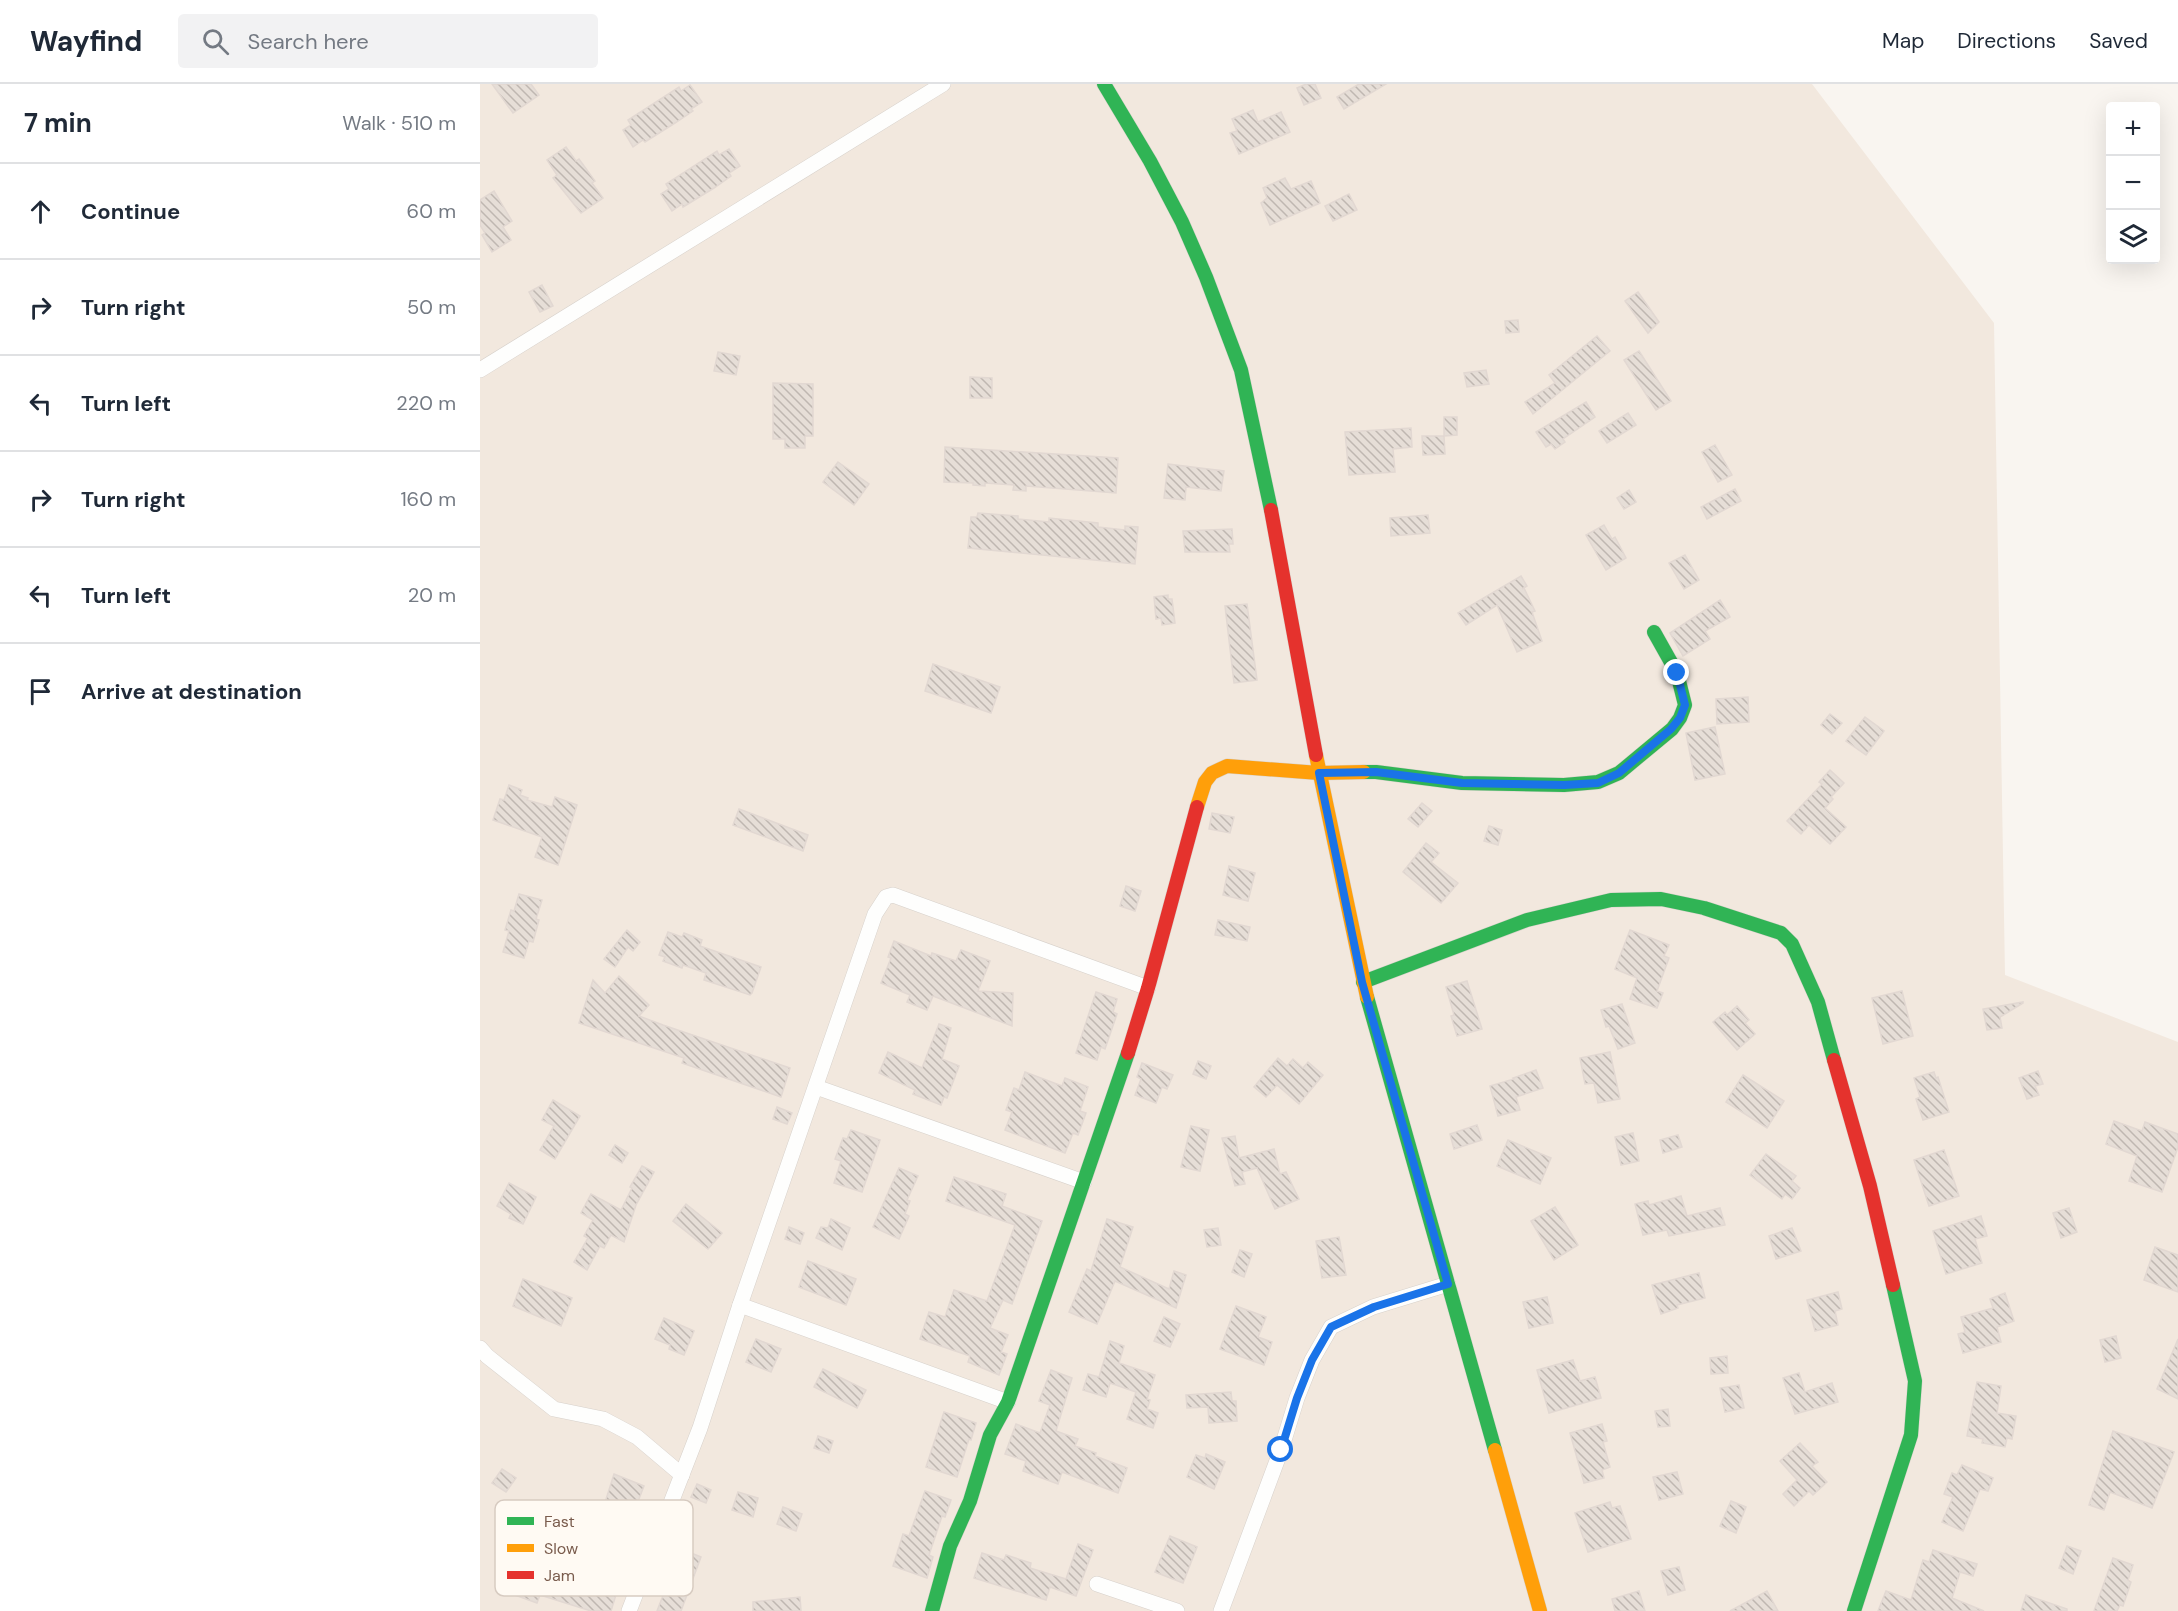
<!DOCTYPE html>
<meta charset="utf-8">
<style>
:root{--surface:#fff;--page:#f2f2f3;--text:#1f2937;--muted:#747a83;--line:#e0e1e3}
body{margin:0;font-family:"DM Sans",sans-serif;background:var(--page);color:var(--text)}
.controls{position:absolute;right:18px;top:18px;display:grid;overflow:hidden;border-radius:6px;box-shadow:0 6px 24px #0002}
.controls button{width:54px;height:54px;display:grid;place-items:center;padding:0;border:0;border-bottom:2px solid var(--line);background:var(--surface);color:var(--text);font:30px sans-serif}
.stop{position:absolute;width:18px;height:18px;margin:-14px;border:4px solid #1a73e8;border-radius:50%;background:#fff}
.stop.end{background:#1a73e8;border-color:#fff;box-shadow:0 2px 6px #0008}
.list{margin:0;padding:0;list-style:none}
h2{display:flex;justify-content:space-between;align-items:center;height:78px;margin:0;padding:0 24px;font-size:26px}
h2 small{font-size:20px;font-weight:400;color:var(--muted)}
.list li{display:grid;grid-template-columns:39px 1fr auto;gap:18px;align-items:center;box-sizing:border-box;height:96px;padding:0 24px;border-top:2px solid var(--line)}
.list b{display:block;font-size:22px;white-space:nowrap}
.list em{font-size:20px;font-style:normal;color:var(--muted)}
.icon{flex:none;width:33px;height:33px;fill:none;stroke:currentColor;stroke-width:2;stroke-linecap:round;stroke-linejoin:round}
.map{position:relative;flex:none;width:1698px;height:1527px;overflow:hidden}
header{display:flex;align-items:center;gap:36px;box-sizing:border-box;height:84px;padding:0 30px;background:var(--surface);border-bottom:2px solid var(--line)}
header strong{font-size:28px}
nav{display:flex;gap:33px;margin-inline-start:auto;font-size:21px}
.search{width:420px;height:54px;background:var(--page);display:flex;align-items:center;gap:15px;box-sizing:border-box;padding:0 21px;border-radius:6px;color:var(--muted);font-size:22px}
main{display:flex}
aside{flex:1;background:var(--surface)}
.map>svg:first-child{display:block}
</style>
<header>
<strong>Wayfind</strong>
<div class="search"><svg class="icon" aria-label="search" viewBox="0 0 24 24"><circle cx="10" cy="10" r="6"/><path d="M15 15l6 6"/></svg>Search here</div>
<nav><a>Map</a><a>Directions</a><a>Saved</a></nav>
</header>
<main>
<aside>
<h2>7 min<small>Walk · 510 m</small></h2>
<ul class="list">
<li><svg class="icon" aria-label="ahead" viewBox="0 0 24 24"><path d="M12 20V5M6 11l6-6 6 6"/></svg><div><b>Continue</b></div><em>60 m</em></li>
<li><svg class="icon" aria-label="right" viewBox="0 0 24 24"><path d="M7 20v-9h11M14 6l5 5-5 5"/></svg><div><b>Turn right</b></div><em>50 m</em></li>
<li><svg class="icon" aria-label="left" viewBox="0 0 24 24"><path d="M17 20v-9H6M10 6l-5 5 5 5"/></svg><div><b>Turn left</b></div><em>220 m</em></li>
<li><svg class="icon" aria-label="right" viewBox="0 0 24 24"><path d="M7 20v-9h11M14 6l5 5-5 5"/></svg><div><b>Turn right</b></div><em>160 m</em></li>
<li><svg class="icon" aria-label="left" viewBox="0 0 24 24"><path d="M17 20v-9H6M10 6l-5 5 5 5"/></svg><div><b>Turn left</b></div><em>20 m</em></li>
<li><svg class="icon" aria-label="arrive" viewBox="0 0 24 24"><path d="M6 21V4h12l-3 4 3 4H6"/></svg><div><b>Arrive at destination</b></div></li>
</ul>
</aside>
<div class="map">
<svg width="1698" height="1527" viewBox="0 0 1698 1527">
<defs>
<pattern id="building-back-hatch" width="6" height="6" patternUnits="userSpaceOnUse" patternTransform="scale(1.5)"><rect width="6" height="6" fill="#e6ded7"/><path d="M-1 5l2 2M0 0l6 6M5-1l2 2" fill="none" stroke="#bfb7b1"/></pattern>
</defs>
<rect width="100%" height="100%" fill="#f9f5f0"/>
<!-- residential -->
<polygon fill="#f2e8de" points="0,0 1332,0 1514,239 1525,891 1698,958 1698,1527 0,1527"/>
<!-- building -->
<g fill="url(#building-back-hatch)" stroke="#e2d8d2" stroke-width="1.5">
<polygon points="12,0 51,0 59,11 33,29"/>
<polygon points="826,0 835,0 841,14 824,21 817,4"/>
<polygon points="879,0 906,0 864,25 857,13"/>
<polygon points="210,1 222,18 211,25 213,27 195,39 165,58 163,56 153,63 143,46 151,41 148,36 199,3 201,7"/>
<polygon points="773,26 778,38 801,28 810,48 759,70 750,49 757,47 752,35"/>
<polygon points="86,63 96,77 99,75 115,97 112,99 123,114 101,129 73,94 77,91 67,76"/>
<polygon points="249,65 260,82 249,89 251,92 234,104 203,123 202,120 192,127 181,110 189,105 186,100 237,67 239,71"/>
<polygon points="805,94 811,105 831,97 840,119 790,141 781,119 787,114 783,104"/>
<polygon points="14,107 32,137 23,143 31,156 12,168 2,151 5,149 0,141 0,116"/>
<polygon points="869,110 877,126 853,137 845,122"/>
<polygon points="62,201 73,222 60,228 49,208"/>
<polygon points="1158,208 1179,238 1168,249 1145,217"/>
<polygon points="1038,236 1039,248 1026,249 1025,237"/>
<polygon points="1117,252 1130,267 1053,330 1045,318 1075,299 1069,291"/>
<polygon points="1159,267 1191,317 1176,326 1144,276"/>
<polygon points="238,268 260,272 256,291 234,287"/>
<polygon points="1006,286 1009,300 987,303 984,289"/>
<polygon points="490,293 512,294 512,314 490,314"/>
<polygon points="293,299 333,300 333,352 325,352 325,364 305,364 305,355 293,355"/>
<polygon points="1106,318 1115,333 1083,355 1085,358 1075,365 1071,360 1066,363 1056,348"/>
<polygon points="1148,329 1156,341 1127,359 1119,347"/>
<polygon points="964,333 977,333 977,351 964,352 965,370 943,371 942,352 964,352"/>
<polygon points="931,344 932,363 913,365 915,388 869,391 865,348"/>
<polygon points="1235,361 1252,391 1238,398 1222,368"/>
<polygon points="465,363 638,374 636,409 546,402 546,407 533,406 534,401 505,399 505,402 493,401 493,399 464,398"/>
<polygon points="358,378 389,400 374,421 343,398"/>
<polygon points="688,380 744,387 741,407 706,403 705,416 684,414"/>
<polygon points="1255,405 1261,417 1227,435 1221,423"/>
<polygon points="1149,406 1156,418 1144,425 1137,414"/>
<polygon points="498,429 538,432 538,435 569,438 569,434 618,439 618,443 645,446 645,442 658,443 655,480 488,464 491,433 497,433"/>
<polygon points="948,431 950,449 911,452 910,434"/>
<polygon points="1124,441 1132,455 1135,453 1146,474 1126,486 1106,451"/>
<polygon points="752,445 753,460 749,460 750,468 705,468 703,447"/>
<polygon points="1205,471 1219,496 1204,505 1189,479"/>
<polygon points="1041,492 1047,502 1042,505 1044,504 1055,527 1052,528 1062,557 1037,568 1017,521 986,541 978,529"/>
<polygon points="688,511 688,515 692,515 695,539 682,541 681,534 676,535 674,513"/>
<polygon points="1240,516 1250,533 1225,547 1230,555 1203,572 1190,549"/>
<polygon points="767,520 777,596 754,599 745,522"/>
<polygon points="453,580 520,603 511,629 445,607"/>
<polygon points="1268,613 1269,638 1237,640 1236,615"/>
<polygon points="1350,630 1362,639 1352,650 1341,641"/>
<polygon points="1385,633 1404,647 1386,671 1366,657"/>
<polygon points="1235,643 1245,690 1215,696 1206,649"/>
<polygon points="1350,686 1364,699 1351,713 1353,715 1345,724 1366,743 1350,760 1329,741 1321,750 1307,737 1342,700 1339,698"/>
<polygon points="29,701 42,706 40,711 48,714 47,716 72,723 75,713 97,721 78,781 55,773 62,753 13,736 20,715 24,716"/>
<polygon points="942,719 952,727 938,743 928,735"/>
<polygon points="259,725 328,751 323,767 253,741"/>
<polygon points="732,729 754,733 750,749 729,745"/>
<polygon points="1009,742 1022,746 1018,761 1004,757"/>
<polygon points="946,759 959,769 951,778 978,799 961,819 923,788"/>
<polygon points="749,782 775,789 768,817 743,811"/>
<polygon points="646,802 661,807 655,827 640,822"/>
<polygon points="39,810 62,816 56,835 59,836 53,858 49,857 44,874 23,868 29,847 25,846 31,826 34,827"/>
<polygon points="738,836 770,843 767,857 735,851"/>
<polygon points="147,846 160,858 153,867 148,863 135,883 124,875"/>
<polygon points="1150,846 1189,861 1184,872 1189,874 1177,907 1183,909 1177,924 1150,915 1157,894 1135,885"/>
<polygon points="188,848 202,853 204,849 222,856 220,862 281,883 272,909 270,911 224,896 226,889 203,881 202,884 183,877 185,873 179,871"/>
<polygon points="414,857 451,872 452,869 476,877 481,866 510,877 498,907 533,909 532,942 453,912 447,926 427,918 430,911 401,899 411,874 408,873"/>
<polygon points="139,892 169,921 159,932 183,941 310,984 301,1013 202,979 204,974 99,939 113,896 125,909"/>
<polygon points="987,897 1002,945 977,952 971,932 974,931 966,903"/>
<polygon points="1422,907 1433,952 1403,960 1392,914"/>
<polygon points="616,908 637,915 633,928 637,930 625,965 621,963 617,976 596,969"/>
<polygon points="1543,918 1543,919 1520,933 1522,944 1507,946 1503,925"/>
<polygon points="1142,920 1155,959 1138,965 1129,942 1126,943 1121,926"/>
<polygon points="1257,922 1269,936 1265,939 1275,950 1257,966 1233,938 1245,928 1247,931"/>
<polygon points="459,940 471,944 462,975 479,982 467,1014 464,1013 461,1021 433,1010 435,1006 399,989 408,968 442,984"/>
<polygon points="1130,968 1140,1015 1118,1019 1114,999 1105,1000 1100,974"/>
<polygon points="798,974 807,982 813,975 823,984 828,978 843,991 819,1020 797,1001 786,1013 774,1003"/>
<polygon points="718,977 731,982 726,995 713,990"/>
<polygon points="662,979 693,991 687,1005 682,1003 676,1019 655,1011 661,995 657,993"/>
<polygon points="1056,986 1063,1004 1036,1013 1040,1026 1018,1032 1010,1002 1034,995 1033,994"/>
<polygon points="1558,987 1563,1000 1555,1002 1559,1011 1547,1015 1539,994"/>
<polygon points="545,988 582,1002 585,994 608,1003 600,1027 606,1029 598,1051 593,1049 585,1069 525,1046 532,1028 526,1026 534,1004 539,1006"/>
<polygon points="1454,988 1456,994 1458,993 1469,1028 1443,1036 1436,1015 1440,1013 1434,994"/>
<polygon points="1263,991 1304,1017 1287,1044 1246,1018"/>
<polygon points="73,1016 100,1032 75,1075 60,1066 74,1042 62,1036"/>
<polygon points="297,1023 312,1029 307,1040 293,1035"/>
<polygon points="1634,1037 1662,1047 1665,1038 1698,1050 1698,1063 1682,1108 1649,1097 1657,1072 1626,1060"/>
<polygon points="997,1041 1002,1056 974,1065 970,1050"/>
<polygon points="711,1042 729,1046 720,1087 701,1083"/>
<polygon points="371,1046 400,1056 382,1108 354,1099 361,1077 355,1075 363,1054 367,1055"/>
<polygon points="1153,1049 1159,1077 1141,1081 1135,1053"/>
<polygon points="1198,1051 1202,1063 1183,1069 1180,1056"/>
<polygon points="755,1052 759,1074 794,1065 800,1090 806,1088 819,1115 795,1125 777,1084 762,1088 765,1100 755,1102 742,1054"/>
<polygon points="1028,1056 1071,1074 1060,1100 1017,1082"/>
<polygon points="135,1061 148,1069 142,1079 129,1071"/>
<polygon points="1464,1066 1479,1112 1449,1122 1434,1076"/>
<polygon points="1286,1070 1316,1092 1312,1097 1320,1104 1312,1115 1305,1110 1302,1115 1270,1091"/>
<polygon points="162,1082 174,1088 156,1121 144,1158 131,1151 124,1164 120,1162 107,1186 94,1178 108,1154 104,1152 113,1136 101,1129 111,1110 141,1126 152,1104 150,1103"/>
<polygon points="419,1084 438,1092 427,1116 430,1117 425,1130 429,1132 419,1155 393,1143"/>
<polygon points="474,1093 526,1110 522,1122 562,1137 532,1220 523,1216 510,1244 528,1251 521,1268 527,1270 519,1291 488,1278 490,1272 440,1255 449,1228 465,1233 474,1206 507,1217 535,1141 466,1117"/>
<polygon points="29,1099 56,1113 43,1140 29,1134 31,1130 17,1122"/>
<polygon points="1201,1112 1207,1132 1240,1124 1245,1141 1189,1152 1187,1146 1163,1151 1155,1120 1168,1117 1169,1121"/>
<polygon points="206,1120 242,1149 228,1165 193,1137"/>
<polygon points="1075,1123 1098,1161 1074,1176 1051,1137"/>
<polygon points="1589,1124 1597,1148 1581,1154 1573,1129"/>
<polygon points="1501,1132 1507,1152 1495,1155 1502,1179 1466,1190 1453,1147"/>
<polygon points="351,1135 370,1144 362,1166 336,1154 341,1143 348,1144"/>
<polygon points="627,1135 653,1143 640,1183 689,1205 694,1187 706,1191 696,1224 635,1197 617,1240 589,1228 607,1185 611,1187"/>
<polygon points="309,1143 324,1149 320,1160 305,1155"/>
<polygon points="738,1144 741,1161 727,1163 724,1146"/>
<polygon points="1312,1144 1321,1167 1296,1175 1289,1152"/>
<polygon points="859,1153 866,1191 842,1194 836,1157"/>
<polygon points="1675,1163 1698,1171 1698,1208 1664,1196"/>
<polygon points="760,1166 772,1170 764,1193 752,1188"/>
<polygon points="328,1177 376,1195 366,1221 319,1203"/>
<polygon points="1219,1189 1225,1214 1197,1221 1198,1224 1181,1230 1172,1201"/>
<polygon points="43,1195 92,1214 81,1242 33,1222"/>
<polygon points="1358,1208 1362,1225 1355,1227 1358,1241 1335,1247 1327,1216"/>
<polygon points="1525,1209 1534,1237 1517,1243 1521,1258 1483,1269 1478,1250 1485,1248 1481,1233 1513,1224 1510,1215"/>
<polygon points="1067,1213 1073,1239 1049,1244 1043,1218"/>
<polygon points="756,1222 786,1233 778,1253 792,1258 784,1281 740,1265"/>
<polygon points="684,1233 700,1240 690,1263 674,1257"/>
<polygon points="184,1234 214,1247 204,1271 189,1265 190,1261 175,1255"/>
<polygon points="1636,1252 1641,1274 1625,1278 1620,1256"/>
<polygon points="276,1255 301,1265 291,1288 266,1278"/>
<polygon points="1698,1255 1698,1315 1677,1305"/>
<polygon points="630,1257 644,1262 639,1279 675,1291 667,1315 670,1316 667,1325 678,1329 673,1344 647,1335 656,1308 630,1299 626,1313 603,1306 608,1290 619,1293"/>
<polygon points="1247,1272 1248,1289 1231,1290 1230,1274"/>
<polygon points="1093,1276 1100,1297 1115,1293 1121,1314 1069,1329 1057,1286"/>
<polygon points="343,1285 386,1306 377,1324 334,1303"/>
<polygon points="571,1286 592,1294 576,1347 598,1355 595,1362 616,1369 615,1372 647,1384 638,1409 582,1388 578,1400 543,1387 546,1377 525,1370 536,1340 560,1349 570,1321 559,1317"/>
<polygon points="1319,1289 1325,1308 1352,1299 1358,1318 1315,1330 1303,1294"/>
<polygon points="1497,1298 1521,1302 1517,1329 1536,1332 1532,1355 1527,1354 1525,1363 1502,1359 1503,1355 1487,1352"/>
<polygon points="1259,1301 1264,1324 1245,1328 1240,1304"/>
<polygon points="751,1308 752,1317 756,1317 757,1337 729,1339 728,1323 707,1324 706,1311"/>
<polygon points="1188,1325 1190,1342 1178,1343 1175,1327"/>
<polygon points="464,1328 496,1339 491,1356 489,1355 477,1393 446,1383"/>
<polygon points="1122,1340 1127,1357 1123,1358 1130,1383 1122,1386 1124,1394 1104,1399 1090,1349"/>
<polygon points="1633,1347 1694,1368 1672,1424 1630,1408 1624,1426 1609,1421"/>
<polygon points="338,1352 353,1357 349,1369 334,1364"/>
<polygon points="1320,1359 1338,1378 1332,1382 1347,1398 1333,1411 1329,1407 1314,1422 1303,1410 1317,1396 1300,1377"/>
<polygon points="726,1370 745,1378 734,1405 707,1393 716,1371 725,1374"/>
<polygon points="1482,1381 1513,1394 1508,1407 1500,1405 1483,1447 1462,1438 1473,1413 1464,1410 1472,1389 1477,1391"/>
<polygon points="22,1385 36,1394 26,1408 12,1399"/>
<polygon points="1197,1388 1203,1410 1179,1416 1173,1393"/>
<polygon points="134,1390 164,1402 157,1420 152,1418 145,1437 122,1428"/>
<polygon points="217,1400 231,1406 226,1419 211,1413"/>
<polygon points="445,1407 471,1416 465,1433 462,1432 449,1471 453,1473 447,1494 413,1482 423,1450 429,1452"/>
<polygon points="258,1408 278,1414 273,1433 252,1426"/>
<polygon points="1251,1417 1266,1423 1256,1449 1240,1442"/>
<polygon points="1130,1418 1132,1424 1140,1422 1151,1455 1108,1468 1095,1429"/>
<polygon points="303,1423 322,1430 316,1447 297,1440"/>
<polygon points="690,1452 717,1463 703,1499 675,1488"/>
<polygon points="23,1459 52,1469 46,1488 41,1486 83,1501 83,1503 92,1506 99,1488 139,1501 131,1527 111,1527 60,1511 57,1519 32,1510 39,1485 17,1478"/>
<polygon points="598,1460 613,1466 596,1512 570,1503 566,1516 494,1494 502,1469 524,1476 526,1471 551,1479 550,1484 586,1495"/>
<polygon points="1587,1462 1601,1467 1593,1490 1579,1484"/>
<polygon points="201,1465 221,1473 201,1527 177,1527"/>
<polygon points="1453,1466 1497,1480 1493,1492 1480,1488 1472,1514 1504,1527 1398,1527 1406,1507 1431,1516 1443,1476 1449,1478"/>
<polygon points="1633,1474 1653,1481 1648,1496 1651,1498 1643,1522 1640,1521 1637,1527 1614,1527"/>
<polygon points="1199,1483 1205,1506 1188,1511 1181,1487"/>
<polygon points="1159,1507 1165,1527 1135,1527 1132,1515"/>
<polygon points="1287,1507 1298,1527 1250,1527"/>
<polygon points="1546,1511 1587,1525 1587,1527 1541,1527"/>
<polygon points="320,1513 321,1527 273,1527 273,1518"/>
</g>
<g fill="none" stroke-linecap="round" stroke-linejoin="round">
<defs>
<g id="street">
<polyline points="0,286 463,0"/>
<polyline points="336,1003 604,1098"/>
<polyline points="260,1221 528,1318"/>
<polyline points="0,1264 7,1272 74,1325 123,1335 157,1353 202,1391"/>
<polyline points="617,1500 697,1527"/>
<polyline points="149,1527 220,1344 260,1221 395,830 406,813 413,811 668,904"/>
<polyline points="741,1527 801,1366 817,1314 832,1276 851,1243 893,1223 968,1200"/>
</g>
<g id="fast">
<polyline points="624,0 670,77 702,138 726,193 761,286 791,426"/>
<polyline points="884,688 896,688 982,699 1084,701 1118,698 1139,689 1192,645 1200,634 1205,621 1197,589 1174,548"/>
<polyline points="883,898 1047,836 1131,816 1181,815 1224,824 1301,849 1312,860 1338,918 1354,976"/>
<polyline points="887,913 1015,1366"/>
<polyline points="452,1527 470,1462 490,1417 510,1351 528,1318 648,969"/>
<polyline points="1374,1527 1431,1351 1435,1297 1413,1201"/>
</g>
<g id="slow">
<polyline points="836,671 887,913"/>
<polyline points="717,723 725,698 732,689 747,682 839,689 884,688"/>
<polyline points="1015,1366 1060,1527"/>
</g>
<g id="jam">
<polyline points="791,426 836,671"/>
<polyline points="648,969 668,904 717,723"/>
<polyline points="1354,976 1390,1102 1413,1201"/>
</g>
</defs>
<!-- street casing -->
<use href="#street" stroke="#d7d1cb" stroke-width="16"/>
<!-- fast casing -->
<use href="#fast" stroke="#d9d2cb" stroke-width="15"/>
<!-- slow casing -->
<use href="#slow" stroke="#d9d2cb" stroke-width="15"/>
<!-- jam casing -->
<use href="#jam" stroke="#d9d2cb" stroke-width="15"/>
<!-- street -->
<use href="#street" stroke="#fefefd" stroke-width="15"/>
<!-- fast -->
<use href="#fast" stroke="#30b455" stroke-width="14"/>
<!-- slow -->
<use href="#slow" stroke="#ff9f0a" stroke-width="14"/>
<!-- jam -->
<use href="#jam" stroke="#e5322d" stroke-width="14"/>
</g>
<g fill="none" stroke-linecap="round" stroke-linejoin="round">
<!-- route -->
<polyline stroke="#1a73e8" stroke-width="8" points="801,1366 817,1314 832,1276 851,1243 894,1223 968,1200 882,898 839,689 896,688 982,699 1084,701 1118,699 1139,689 1191,645 1200,634 1205,621 1197,589"/>
</g>
<!-- legend -->
<rect x="15" y="1416" width="198" height="96" rx="9" fill="#fffaf3" stroke="#d7cbc1" stroke-width="1.5"/>
<rect x="27" y="1433" width="27" height="8" fill="#30b455"/>
<rect x="27" y="1460" width="27" height="8" fill="#ff9f0a"/>
<rect x="27" y="1487" width="27" height="8" fill="#e5322d"/>
<g font-size="16" fill="#7a5c4d">
<text x="64" y="1443">Fast</text>
<text x="64" y="1470">Slow</text>
<text x="64" y="1497">Jam</text>
</g>
</svg>
<div class="controls">
<button>+</button>
<button>−</button>
<button><svg class="icon" aria-label="layers" viewBox="0 0 24 24"><path d="M12 4l9 5-9 5-9-5zM3 14l9 5 9-5"/></svg></button>
</div>
<div class="stop" style="left:801px;top:1366px"></div>
<div class="stop end" style="left:1197px;top:589px"></div>
</div>
</main>
